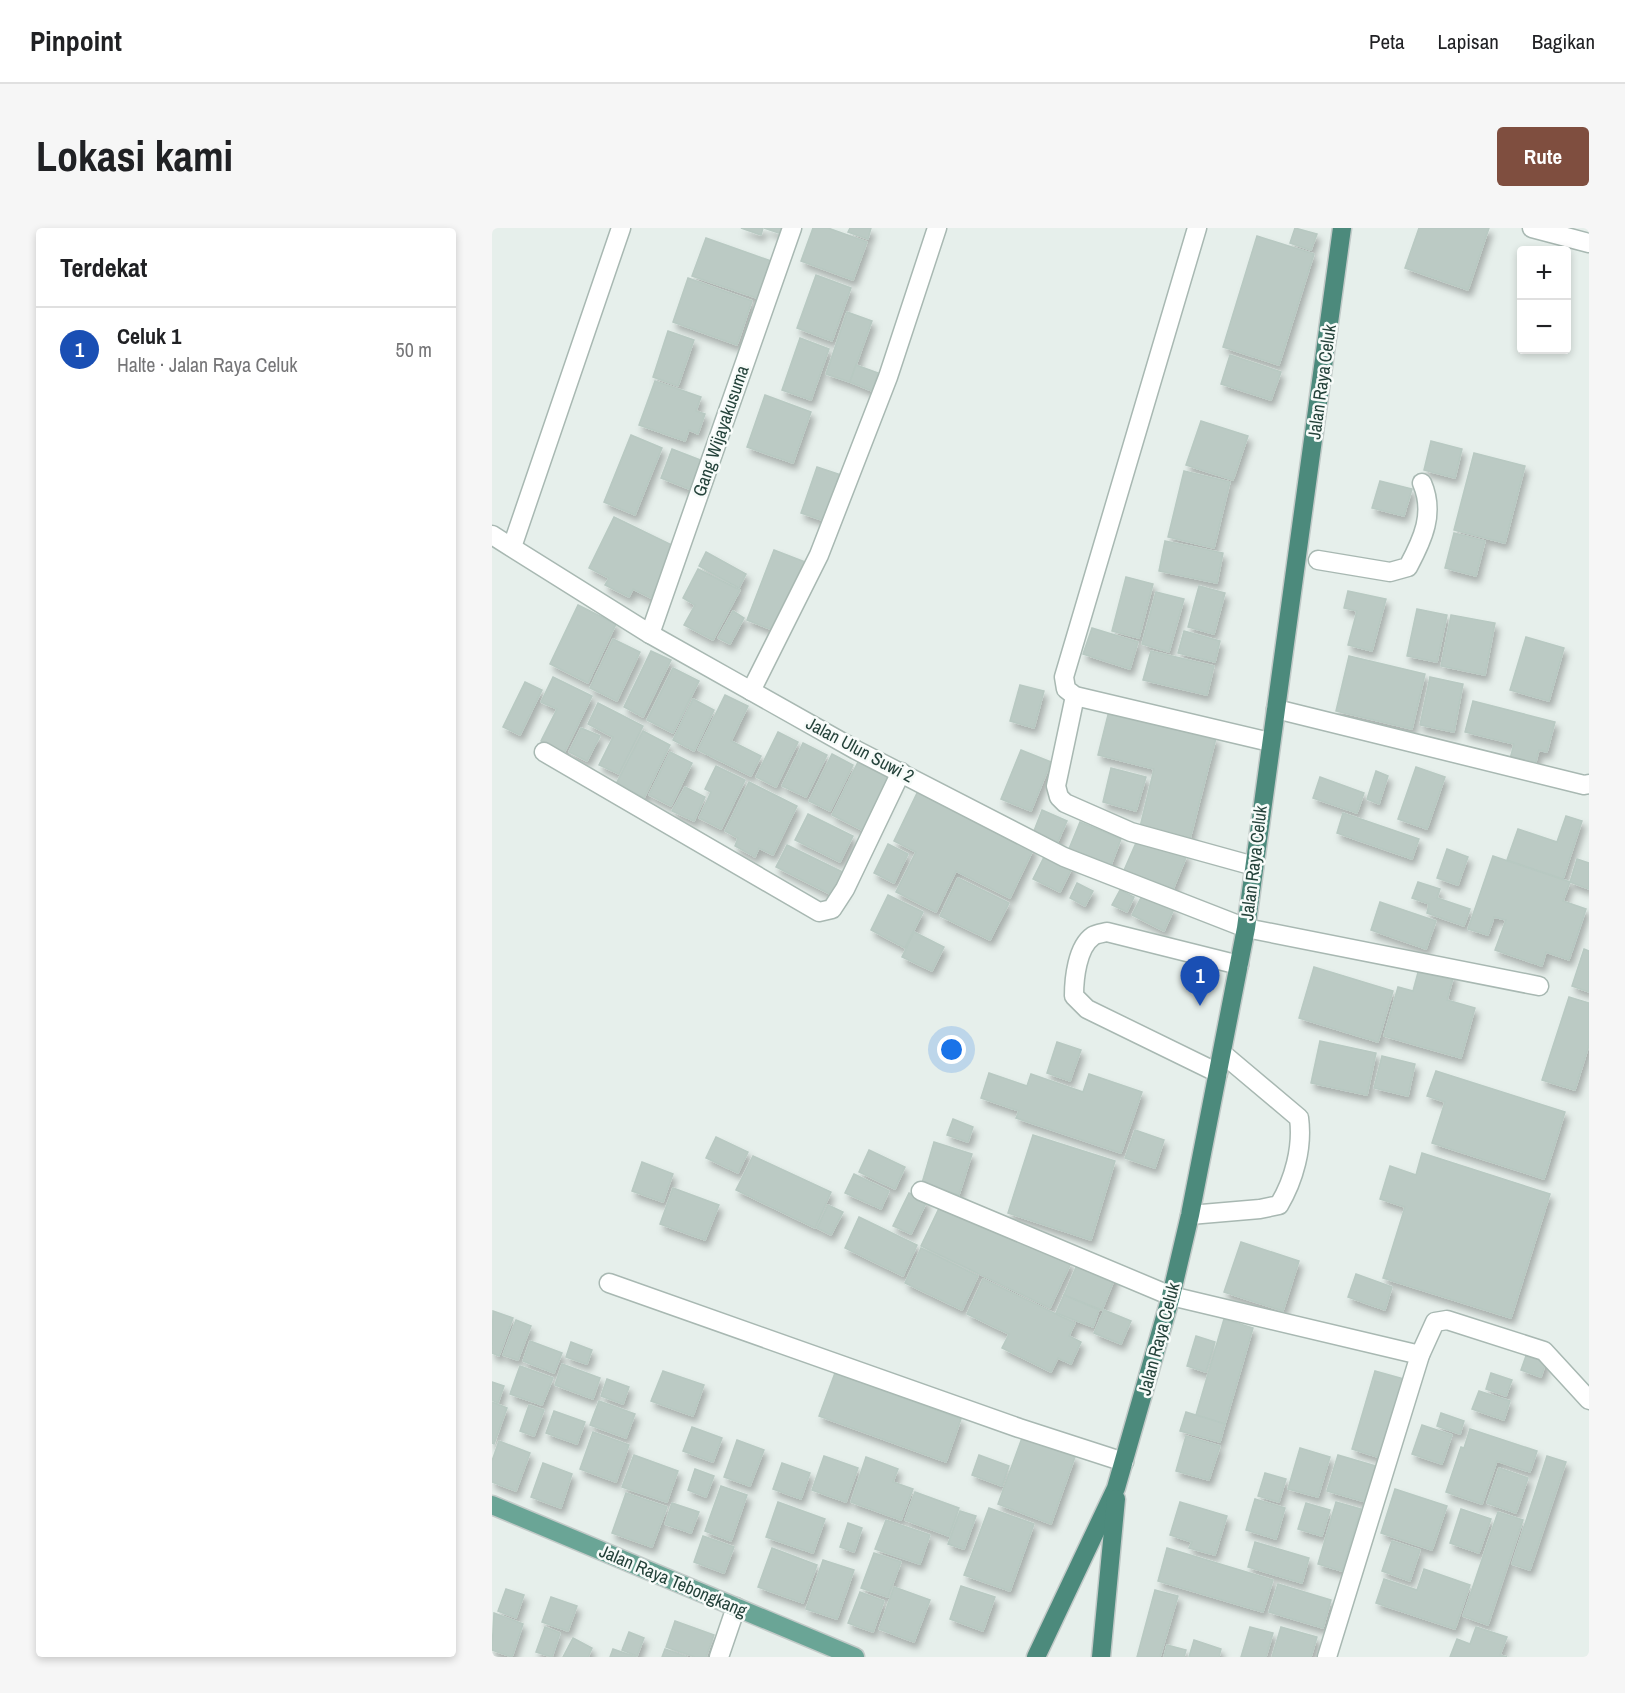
<!DOCTYPE html>
<html lang="id">
<meta charset="utf-8">
<style>
:root{--surface:#fff;--page:#f6f6f6;--text:#202124;--muted:#757577;--line:#e0e0e0;--accent:#7f4e3f}
body{margin:0;font-family:"Archivo Narrow",sans-serif;background:var(--page);color:var(--text)}
.controls{position:absolute;right:18px;top:18px;display:grid;overflow:hidden;border-radius:6px;box-shadow:0 3px 9px #0003}
.controls button{width:54px;height:54px;display:grid;place-items:center;padding:0;border:0;border-bottom:2px solid var(--line);background:var(--surface);color:var(--text);font:30px sans-serif}
.you{position:absolute;left:460px;top:822px;width:21px;height:21px;margin:-15px;border:4px solid #fff;border-radius:50%;background:#1a73e8;box-shadow:0 0 0 9px #1a73e833}
.badge{display:grid;place-items:center;width:39px;height:39px;border-radius:50%;background:var(--accent);color:#fff;font-size:20px;font-weight:700}
.pin{position:absolute;translate:-50% -50px;filter:drop-shadow(0 2px 3px #0008)}
.pin::after{content:'';position:absolute;top:32px;width:21px;height:18px;background:inherit;clip-path:polygon(0 0,100% 0,50% 100%)}
.list{margin:0;padding:0;list-style:none}
h2{display:flex;justify-content:space-between;align-items:center;height:78px;margin:0;padding:0 24px;font-size:26px}
h2 small{font-size:20px;font-weight:400;color:var(--muted)}
.list li{display:grid;grid-template-columns:39px 1fr auto;gap:18px;align-items:center;box-sizing:border-box;height:84px;padding:0 24px;border-top:2px solid var(--line)}
.list b{display:block;font-size:22px;white-space:nowrap}
.list p{margin:0;font-size:20px;white-space:nowrap;color:var(--muted)}
.list em{font-size:20px;font-style:normal;color:var(--muted)}
.map{position:relative;flex:none;width:1097px;height:1429px;overflow:hidden;border-radius:6px}
header{display:flex;align-items:center;gap:36px;box-sizing:border-box;height:84px;padding:0 30px;background:var(--surface);border-bottom:2px solid var(--line)}
header strong{font-size:28px}
nav{display:flex;gap:33px;margin-inline-start:auto;font-size:21px}
.intro{display:flex;align-items:center;justify-content:space-between;box-sizing:border-box;height:144px;padding:0 36px}
h1{margin:0;font-size:42px}
.button{padding:15px 27px;border-radius:6px;background:var(--accent);color:#fff;font-size:21px;font-weight:700}
main{display:flex;gap:36px;padding:0 36px}
aside{flex:1;background:var(--surface);border-radius:6px;box-shadow:0 3px 9px #0003}
.map>svg:first-child{display:block}
</style>
<header>
<strong>Pinpoint</strong>
<nav><a>Peta</a><a>Lapisan</a><a>Bagikan</a></nav>
</header>
<div class="intro"><h1>Lokasi kami</h1><a class="button">Rute</a></div>
<main>
<aside>
<h2>Terdekat<small></small></h2>
<ul class="list">
<li><span class="badge" style="background:#1a4fb4">1</span><div><b>Celuk 1</b><p>Halte · Jalan Raya Celuk</p></div><em>50 m</em></li>
</ul>
</aside>
<div class="map">
<svg width="1097" height="1429" viewBox="0 0 1097 1429">
<defs>
<filter id="shadow"><feDropShadow dx="3.5" dy="6" stdDeviation="3" flood-color="#0004"/></filter>
</defs>
<rect width="100%" height="100%" fill="#e6efeb"/>
<!-- building -->
<g fill="#bbcac4" stroke="#b8c9c2" stroke-width="1.5" filter="url(#shadow)">
<polygon points="249,0 271,0 269,7"/>
<polygon points="272,0 292,0 290,6"/>
<polygon points="321,0 336,0 375,14 361,52 309,33"/>
<polygon points="358,0 379,0 376,11 356,4"/>
<polygon points="803,0 825,6 819,22 798,15"/>
<polygon points="927,0 997,0 976,62 913,40"/>
<polygon points="765,8 822,26 787,137 731,119"/>
<polygon points="214,10 279,33 265,70 200,48"/>
<polygon points="324,47 359,60 340,113 305,100"/>
<polygon points="196,50 260,73 245,117 181,94"/>
<polygon points="355,84 380,93 358,154 334,146"/>
<polygon points="176,103 202,112 186,158 161,149"/>
<polygon points="308,110 337,121 319,172 290,162"/>
<polygon points="738,127 789,144 779,172 729,156"/>
<polygon points="364,137 386,145 380,163 358,154"/>
<polygon points="163,153 209,169 204,183 213,186 206,206 197,202 193,213 147,197"/>
<polygon points="273,167 319,184 301,235 255,219"/>
<polygon points="709,193 756,208 741,252 694,237"/>
<polygon points="139,207 170,220 143,287 112,274"/>
<polygon points="939,213 970,221 963,250 932,242"/>
<polygon points="180,221 216,235 205,264 169,250"/>
<polygon points="982,225 1033,238 1013,315 962,302"/>
<polygon points="325,239 349,247 333,293 309,285"/>
<polygon points="692,243 738,254 722,320 676,309"/>
<polygon points="888,253 920,261 912,288 880,280"/>
<polygon points="122,289 184,319 159,370 141,361 137,369 113,357 117,350 97,340"/>
<polygon points="962,305 993,313 984,348 953,340"/>
<polygon points="673,313 731,325 725,355 667,343"/>
<polygon points="282,322 313,334 286,404 255,392"/>
<polygon points="214,324 254,346 247,360 207,338"/>
<polygon points="206,341 248,362 221,412 192,397 203,377 191,370"/>
<polygon points="634,349 661,356 647,410 620,403"/>
<polygon points="707,358 733,365 722,406 696,399"/>
<polygon points="856,363 894,371 880,423 856,417 865,383 852,380"/>
<polygon points="664,364 692,371 677,424 650,416"/>
<polygon points="86,377 124,396 96,455 58,436"/>
<polygon points="925,381 955,387 945,434 915,428"/>
<polygon points="241,383 252,390 238,416 226,410"/>
<polygon points="959,387 1003,395 993,447 949,438"/>
<polygon points="600,400 646,414 638,441 591,426"/>
<polygon points="692,403 728,413 723,434 686,425"/>
<polygon points="1034,409 1072,420 1057,473 1018,462"/>
<polygon points="121,411 148,424 125,473 98,460"/>
<polygon points="159,423 179,432 151,489 132,479"/>
<polygon points="659,423 722,438 715,467 651,452"/>
<polygon points="857,428 933,446 920,501 844,483"/>
<polygon points="181,440 207,453 181,505 155,492"/>
<polygon points="61,449 100,468 72,525 49,513 65,481 49,474"/>
<polygon points="938,449 971,456 962,504 928,497"/>
<polygon points="33,454 50,462 28,507 11,499"/>
<polygon points="528,457 552,463 542,500 518,493"/>
<polygon points="233,467 256,478 239,513 269,528 259,548 206,522"/>
<polygon points="201,471 222,482 202,523 181,512"/>
<polygon points="981,473 1063,494 1055,524 1047,522 1043,537 1018,531 1022,516 973,504"/>
<polygon points="106,475 151,498 127,546 107,537 121,509 96,496"/>
<polygon points="617,483 724,510 698,611 648,599 662,541 606,527"/>
<polygon points="89,500 108,508 95,533 77,524"/>
<polygon points="151,503 178,517 152,570 124,556"/>
<polygon points="286,504 306,514 284,559 264,549"/>
<polygon points="311,515 335,527 314,569 290,558"/>
<polygon points="529,522 559,534 539,583 509,571"/>
<polygon points="178,524 200,535 179,578 157,567"/>
<polygon points="340,526 361,537 338,583 317,573"/>
<polygon points="366,534 404,553 378,606 340,587"/>
<polygon points="224,538 253,552 229,601 207,590 219,564 213,561"/>
<polygon points="924,539 953,549 935,601 906,591"/>
<polygon points="619,540 654,549 644,583 611,574"/>
<polygon points="884,543 896,548 887,576 875,571"/>
<polygon points="828,549 872,565 865,585 821,570"/>
<polygon points="257,554 305,578 281,627 267,620 263,629 243,618 246,610 233,603"/>
<polygon points="193,559 213,569 202,593 180,583"/>
<polygon points="426,563 542,620 518,670 464,643 444,684 404,664 424,624 402,613"/>
<polygon points="550,582 575,593 564,618 540,608"/>
<polygon points="851,585 927,611 920,631 845,605"/>
<polygon points="316,586 361,608 348,634 303,612"/>
<polygon points="1074,588 1090,593 1071,651 1015,632 1026,601 1065,614"/>
<polygon points="588,594 629,611 616,645 574,628"/>
<polygon points="647,608 695,627 678,669 629,649"/>
<polygon points="396,616 416,626 402,655 382,645"/>
<polygon points="295,617 357,647 346,670 284,639"/>
<polygon points="955,621 976,629 966,657 945,650"/>
<polygon points="554,625 581,638 568,664 541,651"/>
<polygon points="1001,628 1078,654 1071,673 1094,681 1077,732 1054,724 1050,738 1003,722 1014,692 1002,689 996,707 976,701"/>
<polygon points="1085,631 1097,635 1097,661 1078,654"/>
<polygon points="466,650 517,675 498,712 448,688"/>
<polygon points="926,654 948,661 945,670 978,681 972,698 935,685 937,676 920,670"/>
<polygon points="585,655 601,663 593,678 578,670"/>
<polygon points="628,662 642,669 635,684 620,677"/>
<polygon points="651,666 682,681 672,703 640,687"/>
<polygon points="396,667 431,684 413,720 379,702"/>
<polygon points="888,674 944,693 934,721 879,702"/>
<polygon points="422,704 452,719 440,743 410,729"/>
<polygon points="1092,721 1097,723 1097,764 1080,758"/>
<polygon points="928,737 962,747 955,772 983,780 969,830 892,808 906,759 921,763"/>
<polygon points="822,739 901,763 886,814 807,790"/>
<polygon points="1077,769 1097,775 1097,817 1083,862 1050,852"/>
<polygon points="828,813 884,825 875,867 819,855"/>
<polygon points="565,814 589,822 578,853 555,845"/>
<polygon points="890,828 923,836 916,868 882,860"/>
<polygon points="944,843 1073,884 1052,951 940,915 953,874 935,868"/>
<polygon points="497,845 535,858 539,846 591,864 597,846 650,864 629,925 524,890 527,883 489,870"/>
<polygon points="461,891 481,899 476,914 455,907"/>
<polygon points="643,902 672,912 663,940 633,930"/>
<polygon points="541,907 623,933 599,1012 516,985"/>
<polygon points="224,909 256,924 246,945 214,930"/>
<polygon points="442,914 480,926 467,967 430,955"/>
<polygon points="377,922 413,939 403,961 367,944"/>
<polygon points="930,925 1058,966 1019,1090 891,1050 913,979 888,971 898,938 924,947"/>
<polygon points="261,928 339,964 323,1000 244,962"/>
<polygon points="150,934 181,946 171,974 140,963"/>
<polygon points="362,946 397,963 389,981 353,965"/>
<polygon points="181,960 227,977 213,1012 168,996"/>
<polygon points="417,965 435,973 419,1006 401,998"/>
<polygon points="450,974 579,1035 558,1080 429,1018"/>
<polygon points="336,977 351,984 339,1007 325,1000"/>
<polygon points="367,989 425,1017 411,1048 353,1020"/>
<polygon points="749,1014 807,1033 791,1083 732,1064"/>
<polygon points="429,1020 486,1048 470,1082 413,1055"/>
<polygon points="588,1030 625,1045 610,1082 572,1067"/>
<polygon points="864,1046 900,1059 893,1082 856,1069"/>
<polygon points="491,1051 583,1095 577,1108 589,1114 579,1136 566,1130 559,1144 510,1120 517,1106 475,1086"/>
<polygon points="572,1067 607,1082 601,1099 564,1085"/>
<polygon points="612,1082 639,1093 629,1116 602,1105"/>
<polygon points="1,1083 21,1090 7,1128 0,1125"/>
<polygon points="732,1091 761,1100 733,1196 704,1187"/>
<polygon points="24,1092 39,1098 26,1132 11,1127"/>
<polygon points="704,1108 723,1114 714,1144 695,1138"/>
<polygon points="38,1113 70,1125 62,1145 31,1133"/>
<polygon points="79,1114 100,1122 95,1136 74,1129"/>
<polygon points="1035,1125 1055,1131 1049,1149 1029,1142"/>
<polygon points="70,1136 108,1150 101,1171 63,1157"/>
<polygon points="28,1138 61,1150 50,1177 18,1166"/>
<polygon points="171,1143 212,1157 201,1188 159,1173"/>
<polygon points="883,1143 912,1151 889,1230 860,1221"/>
<polygon points="343,1145 469,1191 454,1234 327,1188"/>
<polygon points="999,1145 1020,1152 1014,1168 994,1161"/>
<polygon points="115,1151 137,1159 131,1176 109,1168"/>
<polygon points="0,1154 12,1158 6,1175 0,1172"/>
<polygon points="987,1163 1018,1173 1012,1192 980,1181"/>
<polygon points="107,1173 143,1186 134,1210 98,1197"/>
<polygon points="0,1174 15,1180 2,1216 0,1215"/>
<polygon points="37,1177 52,1182 42,1208 28,1203"/>
<polygon points="62,1183 93,1194 85,1216 54,1205"/>
<polygon points="694,1184 733,1196 728,1214 688,1203"/>
<polygon points="949,1185 972,1193 968,1206 945,1198"/>
<polygon points="930,1197 960,1207 950,1236 920,1226"/>
<polygon points="200,1199 230,1210 221,1234 191,1223"/>
<polygon points="978,1201 1045,1223 1038,1244 1005,1233 990,1276 954,1264 969,1219 972,1220"/>
<polygon points="101,1204 137,1217 124,1254 88,1241"/>
<polygon points="694,1208 728,1218 717,1252 684,1243"/>
<polygon points="530,1210 583,1229 559,1296 506,1276"/>
<polygon points="245,1212 272,1222 258,1258 232,1249"/>
<polygon points="7,1213 38,1225 24,1263 0,1254 0,1233"/>
<polygon points="808,1220 838,1229 826,1269 796,1261"/>
<polygon points="142,1227 186,1243 175,1274 130,1259"/>
<polygon points="487,1227 517,1238 510,1258 480,1247"/>
<polygon points="846,1227 884,1238 874,1274 835,1263"/>
<polygon points="332,1228 366,1240 354,1274 320,1262"/>
<polygon points="1055,1228 1074,1234 1038,1342 1020,1336"/>
<polygon points="374,1229 406,1241 401,1254 421,1261 409,1292 359,1274"/>
<polygon points="51,1235 80,1246 69,1280 39,1269"/>
<polygon points="290,1235 318,1245 309,1271 281,1261"/>
<polygon points="1007,1240 1036,1250 1024,1285 995,1275"/>
<polygon points="203,1241 222,1248 214,1269 196,1262"/>
<polygon points="773,1245 794,1251 787,1274 766,1268"/>
<polygon points="229,1258 255,1267 239,1313 213,1303"/>
<polygon points="903,1261 955,1278 940,1322 889,1305"/>
<polygon points="423,1264 467,1280 457,1308 413,1292"/>
<polygon points="134,1265 175,1279 160,1319 120,1305"/>
<polygon points="763,1271 793,1280 784,1311 754,1302"/>
<polygon points="286,1274 333,1291 321,1325 274,1309"/>
<polygon points="688,1274 735,1288 723,1327 697,1320 700,1314 678,1307"/>
<polygon points="844,1274 869,1281 850,1343 826,1336"/>
<polygon points="180,1275 207,1284 199,1305 173,1296"/>
<polygon points="814,1275 838,1282 830,1308 806,1301"/>
<polygon points="497,1280 542,1296 518,1363 472,1347"/>
<polygon points="969,1281 999,1291 987,1325 958,1315"/>
<polygon points="468,1283 484,1288 472,1321 456,1316"/>
<polygon points="1006,1284 1031,1292 996,1397 971,1388"/>
<polygon points="394,1292 438,1307 428,1336 383,1321"/>
<polygon points="356,1295 370,1300 362,1324 348,1319"/>
<polygon points="211,1308 242,1319 232,1345 202,1334"/>
<polygon points="900,1313 928,1322 918,1353 890,1343"/>
<polygon points="763,1314 817,1330 810,1355 756,1339"/>
<polygon points="280,1320 325,1337 311,1375 266,1359"/>
<polygon points="675,1320 781,1352 771,1384 666,1353"/>
<polygon points="382,1325 409,1334 396,1369 369,1360"/>
<polygon points="331,1332 362,1342 345,1391 314,1381"/>
<polygon points="932,1341 978,1357 963,1401 884,1375 892,1351 925,1362"/>
<polygon points="786,1356 839,1372 831,1400 777,1384"/>
<polygon points="469,1358 503,1369 491,1403 458,1391"/>
<polygon points="402,1359 438,1372 422,1414 387,1401"/>
<polygon points="14,1361 32,1367 24,1390 6,1383"/>
<polygon points="663,1362 686,1368 668,1429 645,1429"/>
<polygon points="368,1364 392,1373 381,1404 356,1395"/>
<polygon points="59,1369 85,1378 76,1403 50,1394"/>
<polygon points="2,1385 31,1396 20,1429 0,1422"/>
<polygon points="183,1393 222,1407 214,1429 203,1429 174,1419"/>
<polygon points="53,1399 68,1405 60,1429 44,1424"/>
<polygon points="758,1399 781,1405 774,1429 749,1429"/>
<polygon points="789,1399 825,1409 819,1429 780,1429"/>
<polygon points="984,1399 1015,1409 1008,1427 1015,1429 958,1429 965,1411 978,1416"/>
<polygon points="137,1404 152,1410 145,1428 130,1422"/>
<polygon points="81,1410 100,1420 96,1429 71,1429"/>
<polygon points="702,1412 729,1421 727,1429 697,1429"/>
<polygon points="675,1417 694,1422 692,1429 672,1429"/>
<polygon points="121,1421 144,1429 118,1429"/>
<polygon points="173,1421 195,1429 170,1429"/>
</g>
<g fill="none" stroke-linecap="round" stroke-linejoin="round">
<defs>
<g id="service">
<path d="M726,845L595,781L582,768C582,751 585,719 601,708C604,706 611,705 615,704L747,737"/>
<path d="M698,987L768,981L787,977C802,952 811,919 807,890L731,826"/>
</g>
<g id="minor">
<polyline points="705,0 572,449 574,461 583,468 778,514"/>
<polyline points="1040,0 1097,15"/>
<polyline points="0,307 158,406 364,522 572,629 754,700 1047,758"/>
<polyline points="20,319 129,0"/>
<path d="M826,332L898,344L916,339C931,311 943,285 930,255"/>
<polyline points="158,406 300,0"/>
<polyline points="259,463 327,327 396,149 445,0"/>
<polyline points="583,468 564,558 567,569 573,575 639,604 762,638"/>
<polyline points="784,481 1092,557 1097,556"/>
<polyline points="52,524 327,684 340,681 353,661 409,544"/>
<polyline points="429,963 679,1068 928,1127"/>
<polyline points="117,1055 527,1200 632,1234"/>
<polyline points="227,1429 244,1379"/>
<polyline points="835,1429 928,1127 943,1094 955,1092 1052,1123 1097,1172"/>
</g>
<polyline id="primary" points="0,1277 363,1429"/>
<g id="trunk">
<polyline points="544,1429 624,1260 679,1068 698,987 754,700 850,0"/>
<polyline points="609,1429 624,1271"/>
</g>
</defs>
<!-- service casing -->
<use href="#service" stroke="#a8b8b2" stroke-width="21"/>
<!-- minor casing -->
<use href="#minor" stroke="#a8b8b2" stroke-width="21"/>
<!-- primary casing -->
<use href="#primary" stroke="#c2cac8" stroke-width="21"/>
<!-- trunk casing -->
<use href="#trunk" stroke="#c2cac8" stroke-width="21"/>
<!-- service -->
<use href="#service" stroke="#fff" stroke-width="18"/>
<!-- minor -->
<use href="#minor" stroke="#fff" stroke-width="18"/>
<!-- primary -->
<use href="#primary" stroke="#6aa596" stroke-width="18"/>
<!-- trunk -->
<use href="#trunk" stroke="#4c8a7c" stroke-width="18"/>
</g>
<g text-anchor="middle" stroke-width="5" stroke-linejoin="round" paint-order="stroke">
<!-- street labels -->
<g font-size="18" fill="#24423a" stroke="#f7fbf9">
<text transform="translate(830 154) rotate(-82)" y="6">Jalan Raya Celuk</text>
<text transform="translate(229 203) rotate(-71)" y="6">Gang Wijayakusuma</text>
<text transform="translate(368 522) rotate(28)" y="6">Jalan Ulun Suwi 2</text>
<text transform="translate(762 635) rotate(-83)" y="6">Jalan Raya Celuk</text>
<text transform="translate(667 1111) rotate(-75)" y="6">Jalan Raya Celuk</text>
<text transform="translate(181 1353) rotate(23)" y="6">Jalan Raya Tebongkang</text>
</g>
</g>
</svg>
<div class="controls">
<button>+</button>
<button>−</button>
</div>
<div class="you"></div>
<div class="pin badge" style="left:708px;top:778px;background:#1a4fb4">1</div>
</div>
</main>
